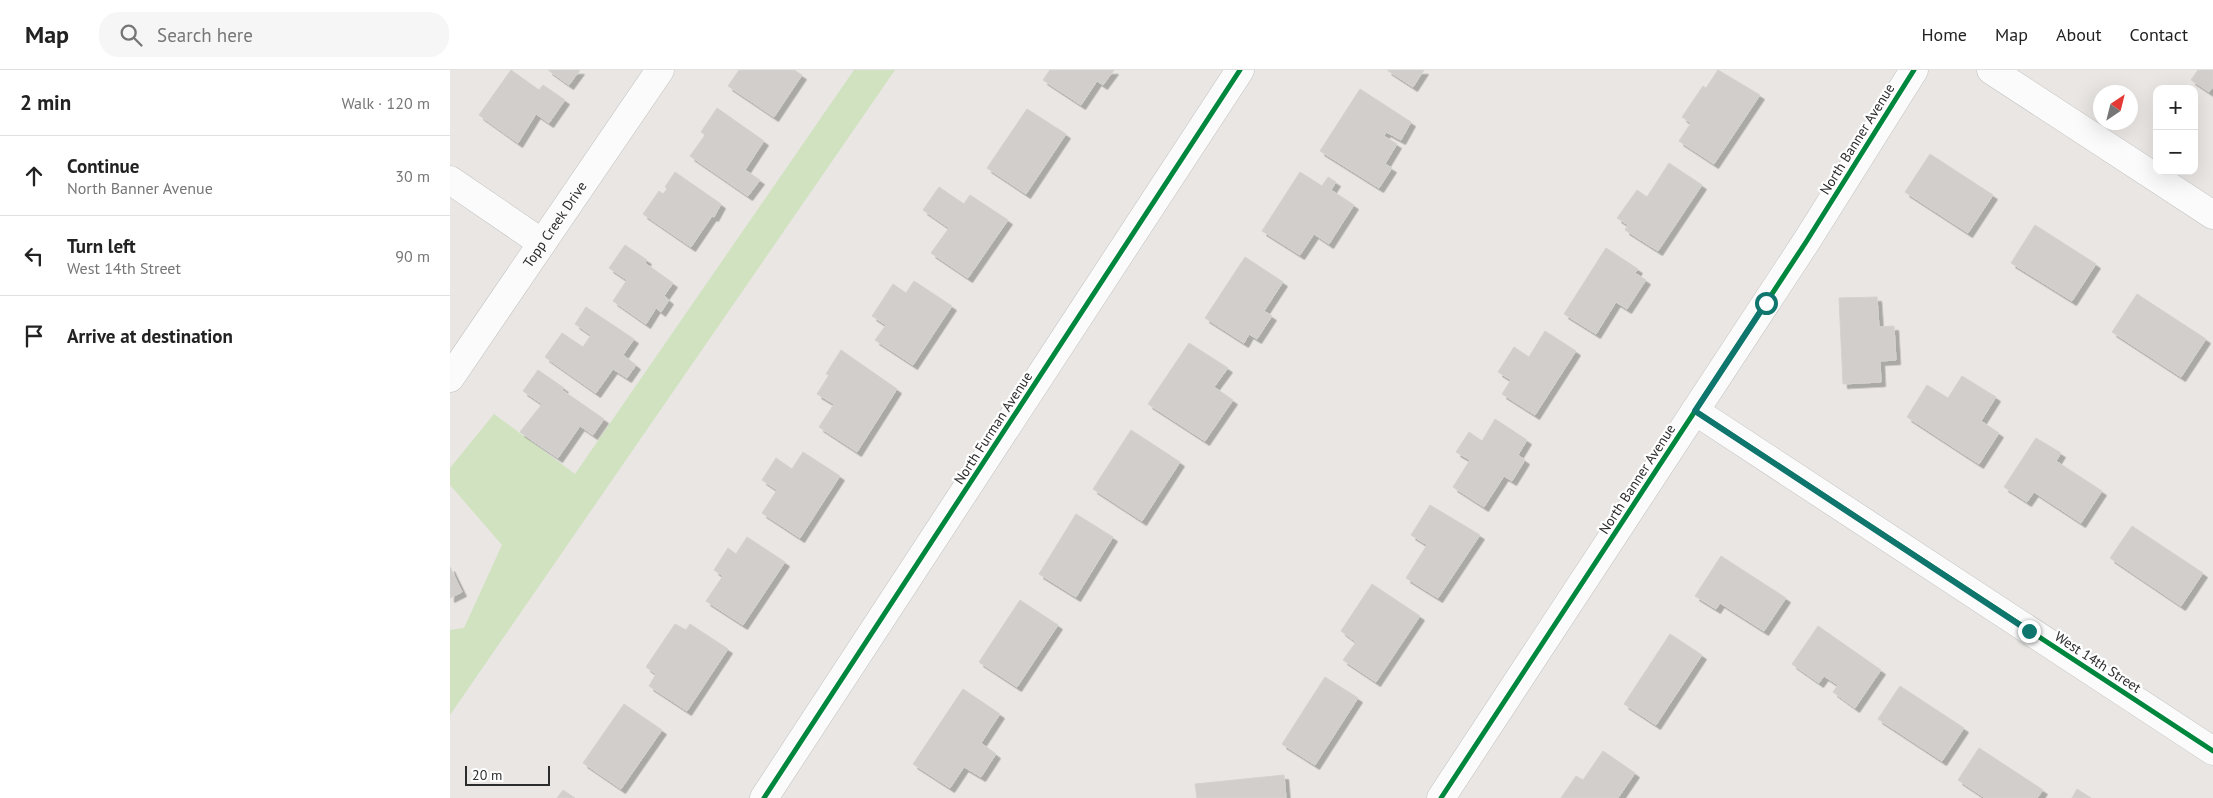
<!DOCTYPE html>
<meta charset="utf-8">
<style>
:root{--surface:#fff;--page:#f6f6f6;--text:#222;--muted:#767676;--line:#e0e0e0}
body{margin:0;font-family:"PT Sans",sans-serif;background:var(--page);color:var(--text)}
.controls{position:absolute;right:15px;top:15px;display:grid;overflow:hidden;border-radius:10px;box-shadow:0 5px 20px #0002}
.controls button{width:45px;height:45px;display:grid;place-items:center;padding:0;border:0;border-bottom:1px solid var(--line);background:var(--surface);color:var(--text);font:25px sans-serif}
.compass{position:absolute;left:1643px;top:15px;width:45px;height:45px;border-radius:50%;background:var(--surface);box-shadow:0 5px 20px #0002;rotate:35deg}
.scale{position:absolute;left:15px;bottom:12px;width:85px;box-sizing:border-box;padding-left:5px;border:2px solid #2c2c2c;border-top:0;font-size:14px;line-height:18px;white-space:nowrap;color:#2c2c2c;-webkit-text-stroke:4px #fff;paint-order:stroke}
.stop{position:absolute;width:15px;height:15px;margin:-11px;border:4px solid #0f766e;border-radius:50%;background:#fff}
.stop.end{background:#0f766e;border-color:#fff;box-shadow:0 1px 5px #0008}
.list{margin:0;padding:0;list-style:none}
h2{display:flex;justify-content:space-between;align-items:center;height:65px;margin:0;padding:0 20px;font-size:21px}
h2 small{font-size:16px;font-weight:400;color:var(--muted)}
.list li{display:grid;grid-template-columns:32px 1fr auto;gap:15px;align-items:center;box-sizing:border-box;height:80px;padding:0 20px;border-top:1px solid var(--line)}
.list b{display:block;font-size:19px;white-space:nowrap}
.list p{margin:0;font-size:16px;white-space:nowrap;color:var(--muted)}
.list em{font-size:16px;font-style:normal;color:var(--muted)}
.icon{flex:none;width:28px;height:28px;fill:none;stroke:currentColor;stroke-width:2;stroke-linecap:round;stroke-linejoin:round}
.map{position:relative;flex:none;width:1763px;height:728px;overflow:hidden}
header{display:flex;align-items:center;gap:30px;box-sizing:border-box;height:70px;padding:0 25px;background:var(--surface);border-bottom:1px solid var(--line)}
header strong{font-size:24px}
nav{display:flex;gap:28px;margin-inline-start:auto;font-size:18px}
.search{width:350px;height:45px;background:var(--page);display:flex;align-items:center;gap:12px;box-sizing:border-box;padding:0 18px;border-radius:20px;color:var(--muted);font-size:19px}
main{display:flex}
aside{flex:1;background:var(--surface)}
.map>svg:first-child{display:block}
</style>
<header>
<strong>Map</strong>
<div class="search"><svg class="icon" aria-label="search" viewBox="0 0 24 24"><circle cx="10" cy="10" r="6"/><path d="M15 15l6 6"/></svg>Search here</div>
<nav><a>Home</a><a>Map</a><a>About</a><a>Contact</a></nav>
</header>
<main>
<aside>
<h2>2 min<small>Walk · 120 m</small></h2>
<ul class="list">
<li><svg class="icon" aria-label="ahead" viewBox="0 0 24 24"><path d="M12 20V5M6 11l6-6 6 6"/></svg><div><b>Continue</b><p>North Banner Avenue</p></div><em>30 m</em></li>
<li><svg class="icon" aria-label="left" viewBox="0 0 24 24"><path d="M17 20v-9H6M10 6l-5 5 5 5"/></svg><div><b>Turn left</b><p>West 14th Street</p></div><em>90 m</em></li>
<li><svg class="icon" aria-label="arrive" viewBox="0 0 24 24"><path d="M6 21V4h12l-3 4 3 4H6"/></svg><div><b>Arrive at destination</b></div></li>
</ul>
</aside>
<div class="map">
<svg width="1763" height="728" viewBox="0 0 1763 728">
<defs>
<filter id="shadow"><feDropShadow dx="4.5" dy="4.5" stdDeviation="0" flood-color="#0004"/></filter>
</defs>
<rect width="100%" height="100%" fill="#e9e6e3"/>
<!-- green -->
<polygon fill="#d0e2bf" points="404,0 445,0 0,645 0,560 14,558 52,475 0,415 0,398 44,344 125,404"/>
<!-- building -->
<g fill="#d1cecc" stroke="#d4d2cf" filter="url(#shadow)">
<polygon points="61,0 89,20 93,15 115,30 99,53 86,44 68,73 29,45"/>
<polygon points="98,0 130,0 119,15"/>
<polygon points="289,0 344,0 352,5 324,47 278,16"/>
<polygon points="600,0 664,0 653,15 647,11 631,35 593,10"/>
<polygon points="937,0 974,0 963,17"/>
<polygon points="1268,0 1310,25 1264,94 1229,71 1241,53 1232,47 1253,16 1256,18"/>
<polygon points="1748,0 1763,0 1763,17 1759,22 1741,10"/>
<polygon points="910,19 961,52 951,70 936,62 934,66 947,74 935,94 942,98 929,118 870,81"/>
<polygon points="267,38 314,71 295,100 310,110 298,126 240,86 255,65 251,62"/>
<polygon points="577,39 616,64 576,124 537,98"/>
<polygon points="1480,84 1543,125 1518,163 1455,122"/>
<polygon points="1219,93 1252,115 1208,181 1175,160 1178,155 1167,148 1187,120 1197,127"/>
<polygon points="225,102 271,134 264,147 262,146 241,177 193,144 209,121 213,124 217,119 215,117"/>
<polygon points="850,102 872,116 878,107 886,112 881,120 904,135 879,174 864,164 850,185 812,161"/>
<polygon points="489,117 514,134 520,125 558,150 518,208 481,183 499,158 473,140"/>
<polygon points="1585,155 1646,194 1622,231 1561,193"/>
<polygon points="175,175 197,190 195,193 223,213 214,226 219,230 211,242 206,238 196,254 163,231 177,210 159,198"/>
<polygon points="1156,178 1188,199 1185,203 1196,210 1177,239 1166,232 1146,264 1114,244"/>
<polygon points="795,187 833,212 814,241 822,246 807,269 799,264 794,273 755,248"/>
<polygon points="464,211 502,236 463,295 425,270 436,255 422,246 443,214 456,223"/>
<polygon points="1687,224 1756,269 1731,307 1662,262"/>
<polygon points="1427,227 1429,257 1444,256 1446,290 1430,291 1431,312 1393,314 1389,228"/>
<polygon points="136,237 184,269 173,285 186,295 177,308 163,299 146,323 95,287 112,263 133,277 141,265 125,254"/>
<polygon points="1095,261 1126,281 1085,345 1052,324 1061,310 1048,302 1064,277 1079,287"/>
<polygon points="739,273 778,298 764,317 783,330 755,371 698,334"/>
<polygon points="391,280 447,319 407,382 369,357 384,334 367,324 379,305 376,304"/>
<polygon points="88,300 114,318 112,320 154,349 143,365 130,356 108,388 70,362 92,334 73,321"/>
<polygon points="1512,306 1546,327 1531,351 1549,363 1529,394 1457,347 1477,315 1498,328"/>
<polygon points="1045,349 1077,370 1068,385 1075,390 1062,411 1054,406 1034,437 1003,417 1020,390 1006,382 1019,362 1032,371"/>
<polygon points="681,360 730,392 692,451 643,419"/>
<polygon points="1586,368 1611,383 1606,391 1652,421 1631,453 1584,422 1577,432 1554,417"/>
<polygon points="353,382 390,406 350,468 312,443 327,420 312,410 326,388 342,399"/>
<polygon points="980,435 1030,465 988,528 956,508 977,475 961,465"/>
<polygon points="626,444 663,467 626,527 589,504"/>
<polygon points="1682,456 1753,503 1731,536 1660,488"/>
<polygon points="297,467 335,492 293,555 256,531 273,506 264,500 278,478 286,484"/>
<polygon points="1271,486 1336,528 1314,561 1270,533 1266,539 1245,526"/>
<polygon points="0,497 12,522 0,528"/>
<polygon points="922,514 970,546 926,612 893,590 906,572 891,561"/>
<polygon points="570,530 608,555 567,617 529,592"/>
<polygon points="225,554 236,560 240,554 278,579 237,641 199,616 206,604 196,597"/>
<polygon points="1368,556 1431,600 1405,638 1383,622 1388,615 1374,606 1369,613 1342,594"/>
<polygon points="1220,564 1252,585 1206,655 1174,634"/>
<polygon points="875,607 908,628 865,695 832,674"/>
<polygon points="1450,616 1514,658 1492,691 1428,649"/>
<polygon points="513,619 550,644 531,673 546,684 531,707 514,697 500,718 463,694"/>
<polygon points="174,634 212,660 171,719 133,693"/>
<polygon points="1529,678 1593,720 1587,728 1535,728 1508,710"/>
<polygon points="1153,681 1185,703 1168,728 1111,728 1126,706 1133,710"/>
<polygon points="834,705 836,728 747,728 745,714"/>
<polygon points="1627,719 1641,728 1622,728"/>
<polygon points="113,720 125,728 107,728"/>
</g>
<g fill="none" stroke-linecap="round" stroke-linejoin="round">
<defs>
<g id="minor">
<polyline points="1541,0 1763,145"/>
<polyline points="0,110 92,173"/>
<path id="s1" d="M0,308L210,0"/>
<polyline points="1245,341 1763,681"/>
<polyline points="314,728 790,0"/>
<polyline points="991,728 1356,172 1464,0"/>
</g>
</defs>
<!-- minor casing -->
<use href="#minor" stroke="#c2c1c1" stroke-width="29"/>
<!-- minor -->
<use href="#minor" stroke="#fcfbfb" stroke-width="28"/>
<defs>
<g id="cycleway">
<polyline points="1245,341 1763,681"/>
<polyline points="314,728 790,0"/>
<polyline points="991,728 1356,172 1464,0"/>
</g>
</defs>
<!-- cycleway casing -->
<use href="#cycleway" stroke="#fff" stroke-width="8"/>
<!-- cycleway -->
<use href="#cycleway" stroke="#00873e" stroke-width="5"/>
</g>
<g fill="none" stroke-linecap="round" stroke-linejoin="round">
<!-- route -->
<polyline stroke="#0f766e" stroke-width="6" points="1316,233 1245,341 1579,561"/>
</g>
<g text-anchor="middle" stroke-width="4.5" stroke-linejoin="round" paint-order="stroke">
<!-- street labels -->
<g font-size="14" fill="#2c2c2c" stroke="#fff">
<text transform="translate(1407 69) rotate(-58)" y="5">North Banner Avenue</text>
<text dy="5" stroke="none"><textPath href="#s1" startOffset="186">Topp Creek Drive</textPath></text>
<text transform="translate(543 358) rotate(-57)" y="5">North Furman Avenue</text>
<text transform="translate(1187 409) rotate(-57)" y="5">North Banner Avenue</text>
<text transform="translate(1648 592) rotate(33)" y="5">West 14th Street</text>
</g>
</g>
</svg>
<div class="controls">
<button>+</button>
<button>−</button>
</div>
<svg class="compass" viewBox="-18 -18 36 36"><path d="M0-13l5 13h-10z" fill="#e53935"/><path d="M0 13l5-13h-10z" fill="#767676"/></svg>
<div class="scale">20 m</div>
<div class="stop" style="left:1316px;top:233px"></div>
<div class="stop end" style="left:1579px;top:561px"></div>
</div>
</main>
